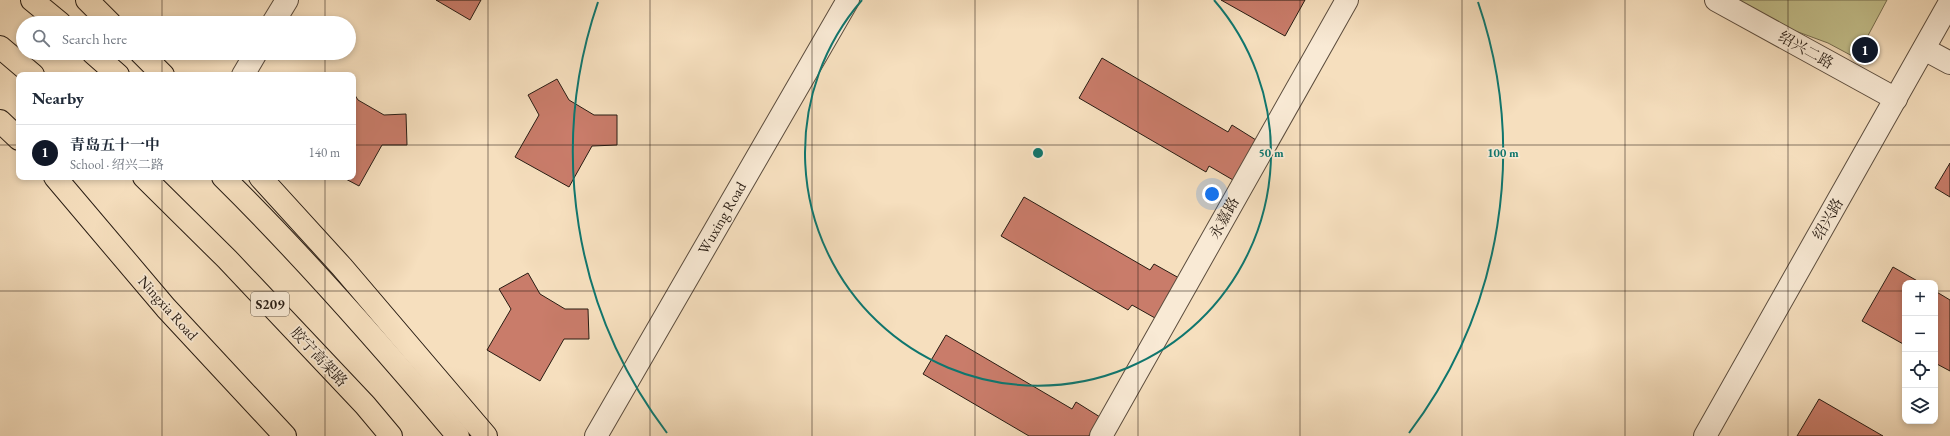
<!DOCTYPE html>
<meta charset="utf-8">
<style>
:root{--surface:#fff;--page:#f2f2f3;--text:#1f2937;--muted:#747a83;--line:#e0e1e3;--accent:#111827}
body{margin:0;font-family:"EB Garamond","Noto Serif SC",serif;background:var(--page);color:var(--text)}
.controls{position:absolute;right:12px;bottom:12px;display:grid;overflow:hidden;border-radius:8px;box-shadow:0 2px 6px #0003}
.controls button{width:36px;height:36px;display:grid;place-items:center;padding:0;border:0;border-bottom:1px solid var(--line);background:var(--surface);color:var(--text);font:20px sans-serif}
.you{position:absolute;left:1212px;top:194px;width:14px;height:14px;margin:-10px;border:3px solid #fff;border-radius:50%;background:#1a73e8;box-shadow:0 0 0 6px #1a73e833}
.badge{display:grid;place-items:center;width:26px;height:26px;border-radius:50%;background:var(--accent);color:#fff;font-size:13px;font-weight:700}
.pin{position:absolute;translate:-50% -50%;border:2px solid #fff;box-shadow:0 1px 4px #0006}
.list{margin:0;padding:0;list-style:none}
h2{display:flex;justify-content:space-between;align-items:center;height:52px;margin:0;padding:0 16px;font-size:17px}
h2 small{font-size:13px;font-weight:400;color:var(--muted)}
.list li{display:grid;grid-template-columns:26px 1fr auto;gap:12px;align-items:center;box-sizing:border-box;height:56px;padding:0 16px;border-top:1px solid var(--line)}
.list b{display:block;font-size:15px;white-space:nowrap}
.list p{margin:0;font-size:13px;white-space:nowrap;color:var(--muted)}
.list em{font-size:13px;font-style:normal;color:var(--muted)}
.icon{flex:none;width:22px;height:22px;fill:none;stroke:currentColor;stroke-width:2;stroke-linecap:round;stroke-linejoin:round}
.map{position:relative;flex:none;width:1950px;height:436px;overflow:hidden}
.search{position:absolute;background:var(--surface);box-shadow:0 2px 6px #0003;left:16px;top:16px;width:340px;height:44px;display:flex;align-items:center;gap:10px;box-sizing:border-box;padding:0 14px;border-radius:22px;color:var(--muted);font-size:15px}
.panel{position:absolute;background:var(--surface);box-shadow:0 2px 6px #0003;left:16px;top:72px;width:340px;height:108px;border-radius:8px}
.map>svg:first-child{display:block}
</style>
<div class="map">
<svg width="1950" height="436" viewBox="0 0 1950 436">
<rect width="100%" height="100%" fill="#f6dfbe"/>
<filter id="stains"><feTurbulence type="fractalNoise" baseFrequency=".005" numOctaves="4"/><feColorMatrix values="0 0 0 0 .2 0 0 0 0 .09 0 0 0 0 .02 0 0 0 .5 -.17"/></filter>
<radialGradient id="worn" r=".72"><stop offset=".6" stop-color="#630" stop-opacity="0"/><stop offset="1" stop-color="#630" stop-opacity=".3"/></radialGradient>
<!-- green -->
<polygon fill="#c3c08c" stroke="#766e50" points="1738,0 1887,0 1856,58 1828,43 1790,29"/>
<!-- building -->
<g fill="#c97c6a" stroke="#281c13">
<polygon points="436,0 481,0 470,20"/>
<polygon points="1221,0 1305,0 1285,36"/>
<polygon points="1102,58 1228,132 1232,125 1256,140 1233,180 1209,166 1206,172 1079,98"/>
<polygon points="557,79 569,100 594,115 617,115 617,145 592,146 569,187 515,157 539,115 528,95"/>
<polygon points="353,92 358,100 384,115 406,114 407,145 382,145 359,186 342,177 353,177"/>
<polygon points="1950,163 1950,197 1935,188"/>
<polygon points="1024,197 1150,270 1154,264 1179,278 1155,318 1132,305 1128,310 1001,236"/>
<polygon points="1893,267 1921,283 1905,283 1905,345 1862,321"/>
<polygon points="528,273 540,294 565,309 588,309 589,339 564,339 540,381 487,350 511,309 499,289"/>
<polygon points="1935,291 1950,300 1950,371 1935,363"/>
<polygon points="946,335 1072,409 1076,402 1100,417 1089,436 1029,436 923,374"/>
<polygon points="1819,399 1883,436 1797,436"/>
</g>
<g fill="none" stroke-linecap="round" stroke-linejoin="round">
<defs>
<g id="minor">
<polyline points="1716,0 1896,99"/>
<polyline points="273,23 287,0"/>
<polyline points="243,75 256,53"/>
<polyline points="596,436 848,0"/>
<polyline points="1101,436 1347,0"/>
</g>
<g id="tertiary">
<polyline points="1924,49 1950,63"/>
<polyline points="1705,436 1950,2"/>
</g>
<g id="primary">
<polyline points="87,0 110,23"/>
<polyline points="141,53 163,75"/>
<polyline points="0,121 19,139"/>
<polyline points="55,177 166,308 285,436"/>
<polyline points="260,177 342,267 486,436"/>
</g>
<g id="trunk">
<polyline points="32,0 60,23"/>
<polyline points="0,47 33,75"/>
<polyline points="93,53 118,75"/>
<polyline points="144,177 227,259 365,405 391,436"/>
<path d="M223,177C306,259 383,347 458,436"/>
</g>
</defs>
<!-- minor casing -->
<use href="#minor" stroke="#5c4d3e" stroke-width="24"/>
<!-- tertiary casing -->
<use href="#tertiary" stroke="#5c4d3e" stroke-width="24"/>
<!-- primary casing -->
<use href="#primary" stroke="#281c13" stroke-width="24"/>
<!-- trunk casing -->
<use href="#trunk" stroke="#281c13" stroke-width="24"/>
<!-- minor -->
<use href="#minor" stroke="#f9ead5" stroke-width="22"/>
<!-- tertiary -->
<use href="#tertiary" stroke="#f9ead5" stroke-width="22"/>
<!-- primary -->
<use href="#primary" stroke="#f6dfbe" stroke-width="22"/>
<!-- trunk -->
<use href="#trunk" stroke="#f6dfbe" stroke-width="22"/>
</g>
<!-- grid -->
<path fill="none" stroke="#281c13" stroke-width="1" stroke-opacity="0.55" d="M162,0V23M325,0V23M488,0V436M650,0V436M812,0V436M975,0V436M1138,0V436M1300,0V436M1462,0V436M1625,0V436M1788,0V436M162,53V75M325,53V75M0,145H19M353,145H1950M162,177V436M325,177V436M0,291H1905M1935,291H1950"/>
<!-- distance rings -->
<g fill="none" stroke="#0f766e" stroke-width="2">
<path d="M1214 0A233 233 0 1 1 862 0"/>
<path d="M667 433A465 465 0 0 1 598 2M1478 2A465 465 0 0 1 1409 433"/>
</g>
<g text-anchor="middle" stroke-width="3.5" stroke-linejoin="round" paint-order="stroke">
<!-- shield labels -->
<rect fill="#f9ead5" stroke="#675a4d" stroke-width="1" x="251" y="292" width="38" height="24" rx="3"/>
<g font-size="14" font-weight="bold" fill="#281c13">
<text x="270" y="309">S209</text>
</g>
<!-- street labels -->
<g font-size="15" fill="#281c13" stroke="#f9ead5">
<text transform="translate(1806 50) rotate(29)" y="5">绍兴二路</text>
<text transform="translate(722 218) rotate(-60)" y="5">Wuxing Road</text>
<text transform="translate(1224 218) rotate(-61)" y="5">永嘉路</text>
<text transform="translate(1828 219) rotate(-60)" y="5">绍兴路</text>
<text transform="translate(168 308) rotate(48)" y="5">Ningxia Road</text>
<text transform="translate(319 357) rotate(47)" y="5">胶宁高架路</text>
</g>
</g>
<circle cx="1038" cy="153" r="6" fill="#0f766e" stroke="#f9ead5" stroke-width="2"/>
<g font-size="12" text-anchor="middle" font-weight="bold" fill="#0f766e" stroke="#f9ead5" stroke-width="3.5" stroke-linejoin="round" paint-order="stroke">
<text x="1271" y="157">50 m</text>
<text x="1503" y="157">100 m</text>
</g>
<rect width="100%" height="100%" filter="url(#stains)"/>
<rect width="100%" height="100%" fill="url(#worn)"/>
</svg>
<div class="controls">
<button>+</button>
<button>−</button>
<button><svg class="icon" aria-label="locate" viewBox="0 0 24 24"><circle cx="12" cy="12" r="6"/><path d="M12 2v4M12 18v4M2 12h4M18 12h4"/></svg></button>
<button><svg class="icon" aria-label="layers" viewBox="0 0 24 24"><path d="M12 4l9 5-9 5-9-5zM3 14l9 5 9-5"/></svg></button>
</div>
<div class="you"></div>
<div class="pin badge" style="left:1865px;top:50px">1</div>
<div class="search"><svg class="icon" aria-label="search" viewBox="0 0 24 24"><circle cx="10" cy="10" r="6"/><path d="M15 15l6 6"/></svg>Search here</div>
<section class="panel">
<h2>Nearby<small></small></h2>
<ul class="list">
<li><span class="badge">1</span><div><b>青岛五十一中</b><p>School · 绍兴二路</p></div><em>140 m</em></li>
</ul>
</section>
</div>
